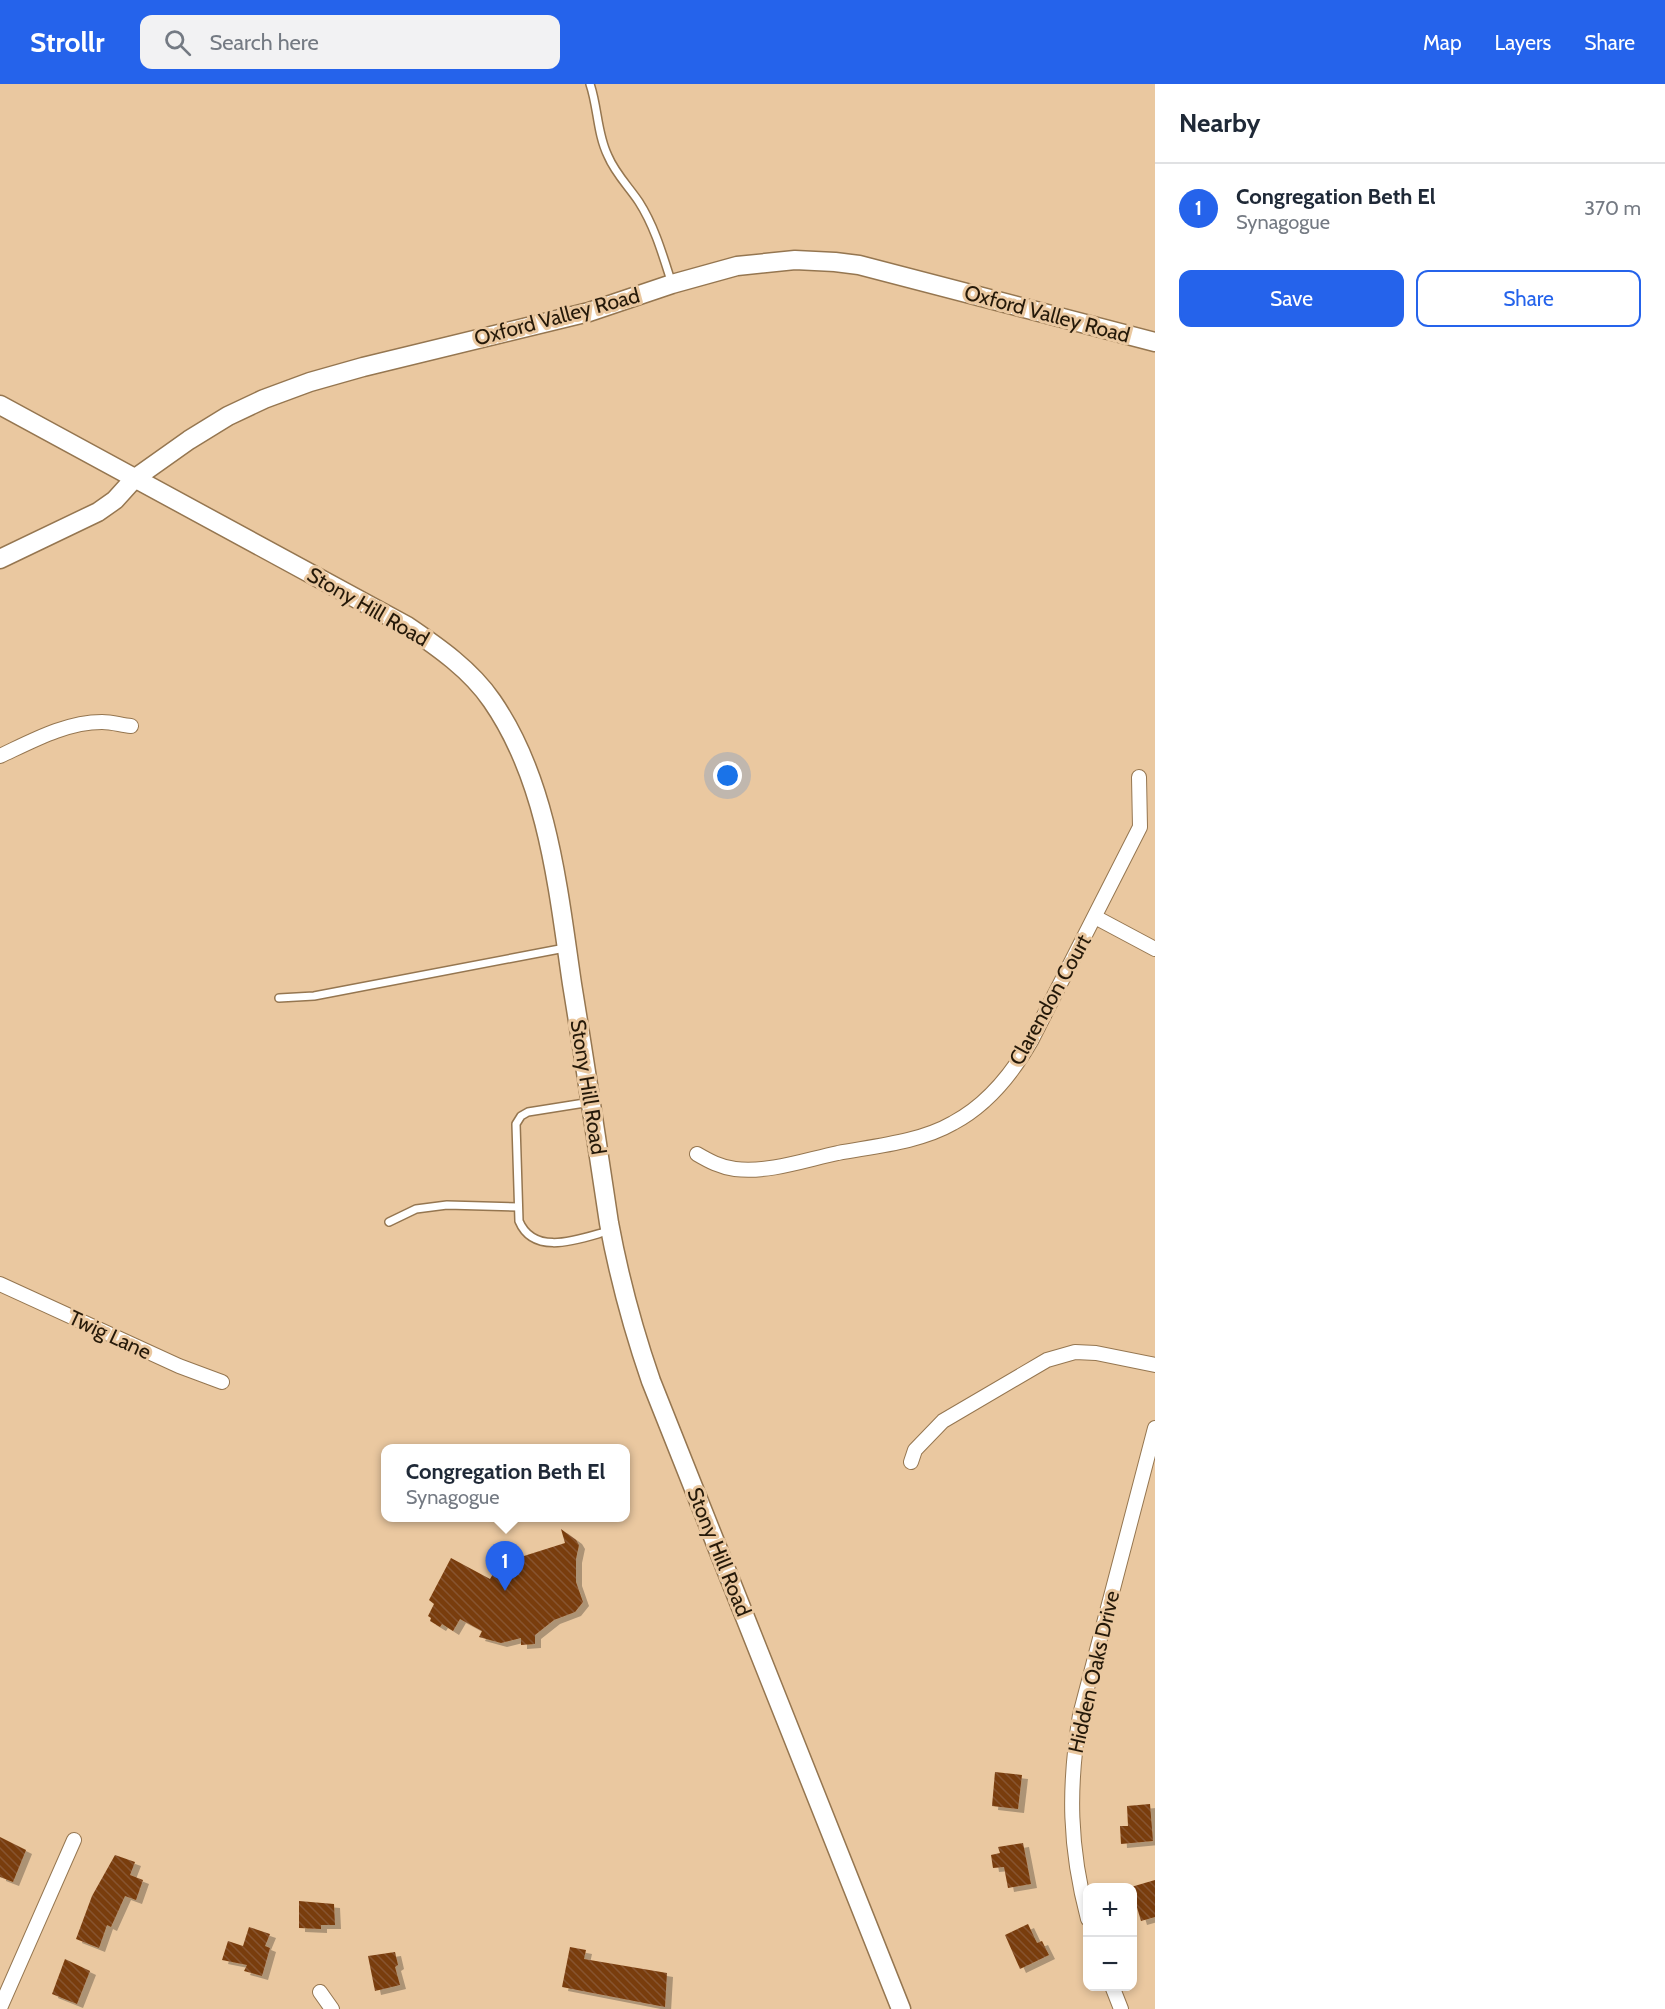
<!DOCTYPE html>
<meta charset="utf-8">
<style>
:root{--surface:#fff;--page:#f2f2f3;--text:#1f2937;--muted:#747a83;--line:#e0e1e3;--accent:#2563eb}
body{margin:0;font-family:Cabin,sans-serif;background:var(--page);color:var(--text)}
.controls{position:absolute;right:18px;bottom:18px;display:grid;overflow:hidden;border-radius:12px;box-shadow:0 3px 9px #0003}
.controls button{width:54px;height:54px;display:grid;place-items:center;padding:0;border:0;border-bottom:2px solid var(--line);background:var(--surface);color:var(--text);font:30px sans-serif}
.you{position:absolute;left:728px;top:692px;width:21px;height:21px;margin:-15px;border:4px solid #fff;border-radius:50%;background:#1a73e8;box-shadow:0 0 0 9px #1a73e833}
.badge{display:grid;place-items:center;width:39px;height:39px;border-radius:50%;background:var(--accent);color:#fff;font-size:20px;font-weight:700}
.pin{position:absolute;translate:-50% -50px;filter:drop-shadow(0 2px 3px #0008)}
.pin::after{content:'';position:absolute;top:32px;width:21px;height:18px;background:inherit;clip-path:polygon(0 0,100% 0,50% 100%)}
.popup{position:absolute;left:381px;top:1360px;width:249px;height:78px;box-sizing:border-box;display:grid;place-content:center;border-radius:12px;background:var(--surface);filter:drop-shadow(0 2px 4px #0005);font-size:20px;white-space:nowrap;color:var(--muted)}
.popup b{font-size:22px;color:var(--text)}
.popup::after{content:'';position:absolute;left:50%;top:100%;margin-left:-12px;border:12px solid transparent;border-top-color:var(--surface)}
.list{margin:0;padding:0;list-style:none}
h2{display:flex;justify-content:space-between;align-items:center;height:78px;margin:0;padding:0 24px;font-size:26px}
h2 small{font-size:20px;font-weight:400;color:var(--muted)}
.list li{display:grid;grid-template-columns:39px 1fr auto;gap:18px;align-items:center;box-sizing:border-box;height:90px;padding:0 24px;border-top:2px solid var(--line)}
.list b{display:block;font-size:22px;white-space:nowrap}
.list p{margin:0;font-size:20px;white-space:nowrap;color:var(--muted)}
.list em{font-size:20px;font-style:normal;color:var(--muted)}
.actions{display:flex;gap:12px;padding:18px 24px}
.actions a{flex:1;padding:14px 0;border:2px solid var(--accent);border-radius:12px;text-align:center;font-size:21px;color:var(--accent)}
.actions .main{background:var(--accent);color:#fff}
.icon{flex:none;width:33px;height:33px;fill:none;stroke:currentColor;stroke-width:2;stroke-linecap:round;stroke-linejoin:round}
.map{position:relative;flex:none;width:1155px;height:1925px;overflow:hidden}
header{display:flex;align-items:center;gap:36px;box-sizing:border-box;height:84px;padding:0 30px;background:var(--accent);color:#fff}
header strong{font-size:28px}
nav{display:flex;gap:33px;margin-inline-start:auto;font-size:21px}
.search{width:420px;height:54px;background:var(--page);display:flex;align-items:center;gap:15px;box-sizing:border-box;padding:0 21px;border-radius:12px;color:var(--muted);font-size:22px}
main{display:flex}
aside{flex:1;background:var(--surface)}
.map>svg:first-child{display:block}
</style>
<header>
<strong>Strollr</strong>
<div class="search"><svg class="icon" aria-label="search" viewBox="0 0 24 24"><circle cx="10" cy="10" r="6"/><path d="M15 15l6 6"/></svg>Search here</div>
<nav><a>Map</a><a>Layers</a><a>Share</a></nav>
</header>
<main>
<div class="map">
<svg width="1155" height="1925" viewBox="0 0 1155 1925">
<defs>
<pattern id="building-back-hatch" width="6" height="6" patternUnits="userSpaceOnUse" patternTransform="scale(1.5)"><rect width="6" height="6" fill="#793c0e"/><path d="M-1 5l2 2M0 0l6 6M5-1l2 2" fill="none" stroke="#87552f"/></pattern>
<filter id="shadow"><feDropShadow dx="6" dy="4" stdDeviation="0" flood-color="#0004"/></filter>
</defs>
<rect width="100%" height="100%" fill="#eac8a0"/>
<!-- building -->
<g fill="url(#building-back-hatch)" filter="url(#shadow)">
<polygon points="561,1445 576,1456 579,1461 576,1475 576,1498 583,1518 575,1528 554,1536 535,1551 535,1560 521,1561 521,1554 501,1559 479,1553 482,1547 460,1535 453,1547 442,1540 440,1543 430,1537 431,1534 428,1532 434,1520 429,1516 451,1474 490,1495 499,1480 565,1459"/>
<polygon points="995,1688 1022,1691 1018,1725 992,1722"/>
<polygon points="1150,1720 1153,1757 1121,1760 1120,1742 1128,1742 1127,1722"/>
<polygon points="0,1753 26,1766 13,1798 0,1793"/>
<polygon points="1023,1759 1031,1800 1008,1804 1004,1783 993,1784 991,1771 1000,1769 998,1763"/>
<polygon points="115,1771 135,1778 130,1791 143,1796 136,1816 125,1812 111,1843 107,1841 99,1864 76,1855 92,1812"/>
<polygon points="1155,1796 1155,1833 1141,1837 1131,1803"/>
<polygon points="299,1817 334,1820 335,1841 321,1841 321,1845 299,1844"/>
<polygon points="1028,1840 1037,1859 1042,1857 1049,1871 1020,1885 1005,1851"/>
<polygon points="249,1843 270,1850 265,1862 270,1864 262,1892 244,1887 247,1881 222,1876 228,1857 243,1862"/>
<polygon points="570,1863 586,1866 584,1875 667,1889 665,1923 562,1903"/>
<polygon points="395,1868 398,1881 395,1883 400,1901 375,1907 368,1872"/>
<polygon points="65,1875 90,1887 77,1920 52,1910"/>
</g>
<g fill="none" stroke-linecap="round" stroke-linejoin="round">
<defs>
<g id="service">
<path d="M590,0C598,23 597,50 608,72C615,89 629,103 639,118C655,143 663,172 672,200"/>
<polyline points="279,914 314,912 565,864"/>
<path d="M591,1018L528,1028L521,1032L516,1040L519,1137C534,1173 579,1155 608,1147"/>
<polyline points="389,1138 416,1125 447,1121 518,1123"/>
</g>
<g id="minor">
<path d="M0,672C32,657 66,638 102,638C112,638 121,641 131,642"/>
<polyline points="1095,833 1155,865"/>
<path d="M697,1070C709,1077 720,1083 735,1085C769,1089 805,1076 838,1069C876,1062 920,1058 953,1039C987,1021 1012,990 1031,957L1140,743L1139,693"/>
<polyline points="0,1200 179,1282 222,1298"/>
<polyline points="911,1378 915,1366 943,1337 1047,1276 1075,1268 1096,1269 1155,1281"/>
<path d="M1088,1835C1069,1763 1068,1704 1080,1631L1155,1344"/>
<polyline points="1112,1902 1121,1925"/>
<polyline points="320,1908 332,1925"/>
<polyline points="0,1924 74,1756"/>
</g>
<g id="tertiary">
<path d="M0,321L407,542C438,563 471,586 492,617C548,698 558,805 572,900C585,979 597,1059 609,1139C619,1193 633,1245 651,1297L901,1925"/>
<polyline points="0,475 98,428 115,416 134,395 189,356 228,332 264,315 310,298 363,283 589,228 672,200 737,182 795,176 835,178 859,181 1155,258"/>
</g>
</defs>
<!-- service casing -->
<use href="#service" stroke="#957650" stroke-width="10"/>
<!-- minor casing -->
<use href="#minor" stroke="#957650" stroke-width="16"/>
<!-- tertiary casing -->
<use href="#tertiary" stroke="#957650" stroke-width="21"/>
<!-- service -->
<use href="#service" stroke="#fff" stroke-width="7"/>
<!-- minor -->
<use href="#minor" stroke="#fff" stroke-width="14"/>
<!-- tertiary -->
<use href="#tertiary" stroke="#fff" stroke-width="18"/>
</g>
<g text-anchor="middle" stroke-width="6" stroke-linejoin="round" paint-order="stroke">
<!-- street labels -->
<g font-size="21" fill="#251909" stroke="#eac8a0">
<text transform="translate(1047 230) rotate(15)" y="7">Oxford Valley Road</text>
<text transform="translate(557 233) rotate(-15)" y="7">Oxford Valley Road</text>
<text transform="translate(368 523) rotate(30)" y="7">Stony Hill Road</text>
<text transform="translate(1050 916) rotate(-61)" y="7">Clarendon Court</text>
<text transform="translate(588 1003) rotate(81)" y="7">Stony Hill Road</text>
<text transform="translate(110 1251) rotate(25)" y="7">Twig Lane</text>
<text transform="translate(719 1468) rotate(68)" y="7">Stony Hill Road</text>
<text transform="translate(1094 1588) rotate(-77)" y="7">Hidden Oaks Drive</text>
</g>
</g>
</svg>
<div class="controls">
<button>+</button>
<button>−</button>
</div>
<div class="you"></div>
<div class="pin badge" style="left:505px;top:1507px">1</div>
<div class="popup"><b>Congregation Beth El</b>Synagogue</div>
</div>
<aside>
<h2>Nearby<small></small></h2>
<ul class="list">
<li><span class="badge">1</span><div><b>Congregation Beth El</b><p>Synagogue</p></div><em>370 m</em></li>
</ul>
<div class="actions"><a class="main">Save</a><a>Share</a></div>
</aside>
</main>
